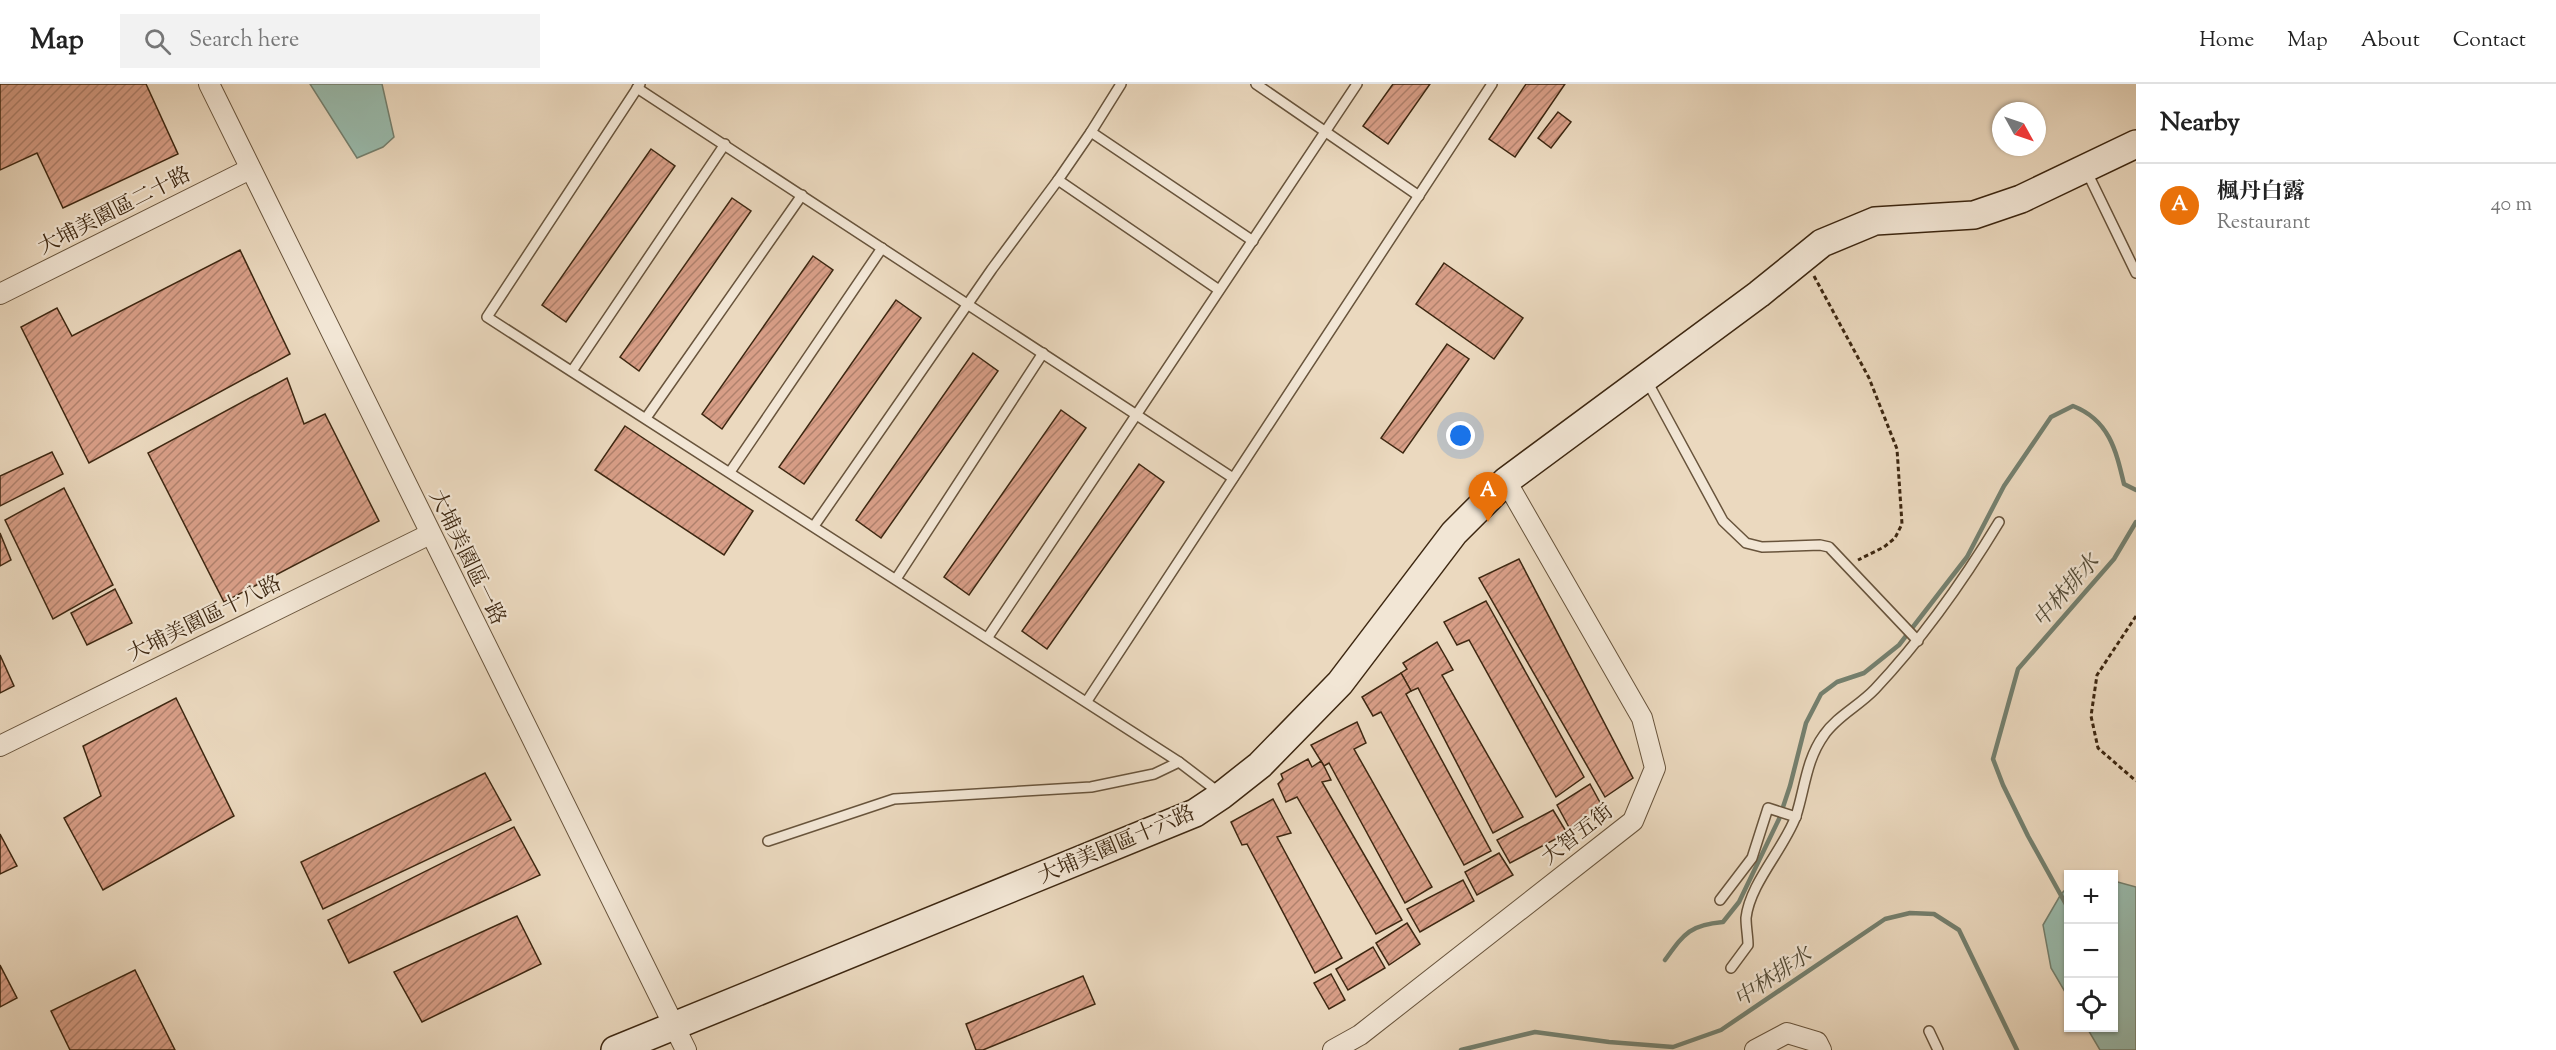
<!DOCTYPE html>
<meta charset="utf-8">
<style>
:root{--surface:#fff;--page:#f2f2f2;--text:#222;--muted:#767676;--line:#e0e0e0;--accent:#0b8043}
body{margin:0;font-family:"Sorts Mill Goudy","Noto Serif TC",serif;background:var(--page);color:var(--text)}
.controls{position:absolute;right:18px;bottom:18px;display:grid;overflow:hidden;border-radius:0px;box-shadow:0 2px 4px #0004}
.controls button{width:54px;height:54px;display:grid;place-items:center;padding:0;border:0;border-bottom:2px solid var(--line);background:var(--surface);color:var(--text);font:30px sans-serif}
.compass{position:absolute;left:1992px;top:18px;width:54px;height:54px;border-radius:50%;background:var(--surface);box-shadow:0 2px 4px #0004;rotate:130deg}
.you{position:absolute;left:1461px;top:352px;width:21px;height:21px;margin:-15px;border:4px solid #fff;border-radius:50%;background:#1a73e8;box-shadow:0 0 0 9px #1a73e833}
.badge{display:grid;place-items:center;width:39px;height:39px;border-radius:50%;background:var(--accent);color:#fff;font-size:20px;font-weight:700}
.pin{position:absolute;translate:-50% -50px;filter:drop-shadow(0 2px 3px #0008)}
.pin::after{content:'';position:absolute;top:32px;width:21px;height:18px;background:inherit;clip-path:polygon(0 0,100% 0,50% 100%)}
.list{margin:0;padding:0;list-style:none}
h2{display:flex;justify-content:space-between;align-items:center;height:78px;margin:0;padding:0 24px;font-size:26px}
h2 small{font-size:20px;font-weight:400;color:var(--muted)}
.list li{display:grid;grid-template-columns:39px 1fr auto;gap:18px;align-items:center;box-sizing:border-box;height:84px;padding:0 24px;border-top:2px solid var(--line)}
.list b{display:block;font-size:22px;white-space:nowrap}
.list p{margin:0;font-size:20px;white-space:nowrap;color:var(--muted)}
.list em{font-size:20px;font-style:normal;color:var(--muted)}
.icon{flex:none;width:33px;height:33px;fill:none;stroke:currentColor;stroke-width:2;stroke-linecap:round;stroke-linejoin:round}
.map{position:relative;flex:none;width:2136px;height:966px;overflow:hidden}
header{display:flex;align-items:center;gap:36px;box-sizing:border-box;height:84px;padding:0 30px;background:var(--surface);border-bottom:2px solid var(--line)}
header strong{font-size:28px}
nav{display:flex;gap:33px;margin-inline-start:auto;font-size:21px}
.search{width:420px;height:54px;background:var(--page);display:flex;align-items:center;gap:15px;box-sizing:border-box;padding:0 21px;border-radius:0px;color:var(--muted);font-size:22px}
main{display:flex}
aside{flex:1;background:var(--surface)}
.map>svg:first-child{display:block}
</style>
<header>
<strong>Map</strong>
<div class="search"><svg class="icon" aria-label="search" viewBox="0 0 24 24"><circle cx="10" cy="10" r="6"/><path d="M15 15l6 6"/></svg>Search here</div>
<nav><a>Home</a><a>Map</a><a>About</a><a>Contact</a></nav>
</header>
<main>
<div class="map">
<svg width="2136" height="966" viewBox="0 0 2136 966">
<defs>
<pattern id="building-hatch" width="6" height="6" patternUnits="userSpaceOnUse" patternTransform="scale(1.5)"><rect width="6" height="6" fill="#d89e87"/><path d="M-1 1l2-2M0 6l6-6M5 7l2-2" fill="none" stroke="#b0816d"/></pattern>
</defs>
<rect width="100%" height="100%" fill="#ebd9bf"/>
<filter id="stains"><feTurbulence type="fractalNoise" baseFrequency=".00333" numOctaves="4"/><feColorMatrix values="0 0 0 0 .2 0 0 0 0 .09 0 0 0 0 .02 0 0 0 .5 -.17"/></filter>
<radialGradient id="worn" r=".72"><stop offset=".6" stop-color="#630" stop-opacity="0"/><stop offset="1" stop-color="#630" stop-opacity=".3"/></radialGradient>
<!-- water -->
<g fill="#99bbad" stroke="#74806f" stroke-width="1.5">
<polygon points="310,0 382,0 394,53 383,63 357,74"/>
<polygon points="2114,797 2136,803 2136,966 2100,966 2087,944 2114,944"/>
<polygon points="2068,803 2068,913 2051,884 2043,841 2061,810"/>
</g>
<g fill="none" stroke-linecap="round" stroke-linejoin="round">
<!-- stream -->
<g stroke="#74806f" stroke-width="4.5">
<polyline points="2068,824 2028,752 2003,701 1993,675 2018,585 2114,475 2136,438"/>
<path d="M1665,876C1684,850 1689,841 1723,838L1739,818L1779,735L1790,702L1806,639L1821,610L1837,598L1864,589L1899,561L1967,473L2004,402L2051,333L2073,322C2109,336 2116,366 2124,400L2136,406"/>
<polyline points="1461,966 1535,948 1609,958 1673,963 1721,946 1885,835 1910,829 1934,830 1959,846 2017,966"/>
</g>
</g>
<!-- building -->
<g fill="url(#building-hatch)" stroke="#3d2711" stroke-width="1.5">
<polygon points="0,0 146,0 178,70 63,124 37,69 0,86"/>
<polygon points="1393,0 1430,0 1388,60 1363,42"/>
<polygon points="1526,0 1565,0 1515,73 1489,55"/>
<polygon points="1558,28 1571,38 1551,64 1538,54"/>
<polygon points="651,65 675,82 566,238 542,221"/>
<polygon points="732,114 751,127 639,287 620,273"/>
<polygon points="240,166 290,270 89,379 21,243 57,224 72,252"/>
<polygon points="813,172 833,186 722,345 702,330"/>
<polygon points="1444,179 1523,234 1494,275 1416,220"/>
<polygon points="896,216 921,234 804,400 779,383"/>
<polygon points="1447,260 1469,275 1403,369 1381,354"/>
<polygon points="973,269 998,287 881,454 856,436"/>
<polygon points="287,294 304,340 325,330 379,437 224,518 148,369"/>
<polygon points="1061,326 1086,344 969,511 944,493"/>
<polygon points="625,342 753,427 724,471 595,386"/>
<polygon points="52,368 63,390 0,422 0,392"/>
<polygon points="1139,380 1164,398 1047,565 1022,547"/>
<polygon points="64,404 113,501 53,535 5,436"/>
<polygon points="0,449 11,476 0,482"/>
<polygon points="1519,475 1633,694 1605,713 1479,494"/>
<polygon points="115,505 132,539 87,561 71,529"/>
<polygon points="1486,517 1584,693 1556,713 1469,556 1457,561 1444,538"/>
<polygon points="1437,558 1453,586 1442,591 1523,733 1493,749 1418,604 1411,607 1401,589 1407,585 1403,579"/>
<polygon points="0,571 14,602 0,609"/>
<polygon points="1401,589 1411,607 1406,610 1491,767 1464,781 1381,628 1373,632 1362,613"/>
<polygon points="176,614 234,732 103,806 64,734 101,712 83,662"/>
<polygon points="1357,638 1366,659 1354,665 1432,803 1405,819 1329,679 1324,682 1311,661"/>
<polygon points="1308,675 1312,683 1321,677 1324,682 1331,696 1322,698 1402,836 1376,850 1297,713 1286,718 1278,700 1283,695 1281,690"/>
<polygon points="485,689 511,736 323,825 301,778"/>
<polygon points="1590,700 1603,724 1571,747 1557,721"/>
<polygon points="1273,715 1291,749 1277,753 1342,874 1315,889 1247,760 1242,761 1231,738"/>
<polygon points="1553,726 1567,749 1510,779 1497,756"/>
<polygon points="514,743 540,791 349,879 328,836"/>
<polygon points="0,750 17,782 0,790"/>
<polygon points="1499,769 1513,791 1477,811 1465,788"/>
<polygon points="1463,796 1474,817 1420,848 1407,825"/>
<polygon points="517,832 541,880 422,938 394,888"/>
<polygon points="1407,839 1420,860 1389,881 1376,859"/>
<polygon points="1373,863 1385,884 1348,906 1336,885"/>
<polygon points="0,881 17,914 0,923"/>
<polygon points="135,886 175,966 70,966 51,927"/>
<polygon points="1331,890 1345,916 1329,925 1314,899"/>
<polygon points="1083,892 1095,920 983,966 976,966 966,940"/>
</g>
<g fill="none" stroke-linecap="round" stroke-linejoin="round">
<defs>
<g id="lane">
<polyline points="640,0 487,233 1179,678"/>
<polyline points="1256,0 1419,112"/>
<polyline points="637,4 1233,394"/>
<polyline points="1091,48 1121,0"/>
<polyline points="2086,86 2136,189"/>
<polyline points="1219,206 1058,96 1091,48 1253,157"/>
<polyline points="572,287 725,60"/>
<polyline points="1647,297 1723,437 1746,459 1762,463 1820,461 1829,463 1918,557"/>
<polyline points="646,334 802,111"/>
<polyline points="730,388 882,164"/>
<polyline points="814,442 992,185 1058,96"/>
<polyline points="896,495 1043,269"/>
<polyline points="988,553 1357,0"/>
<polyline points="1087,617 1492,0"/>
<polyline points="768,757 894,715 1091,703 1154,690 1179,678 1221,710"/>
<polyline points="1720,816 1752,774 1768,724 1796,733"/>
<path d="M1731,884L1748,861C1748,853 1746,843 1746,834C1750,799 1784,765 1796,732C1805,704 1806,676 1824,651C1837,632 1859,622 1875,605C1924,553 1962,499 1999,438"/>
<polyline points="1929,947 1938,966"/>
</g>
<g id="street">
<polyline points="209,0 686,966"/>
<polyline points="0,210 250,85"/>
<polyline points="0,662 430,450"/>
<polyline points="1333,966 1360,951 1633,737 1655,684 1642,634 1506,397"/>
<polyline points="1755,966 1787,949 1817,958 1821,966"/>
</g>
<polyline id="secondary" points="615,966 1195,729 1222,711 1260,681 1340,599 1454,449 1506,397 1759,210 1822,159 1875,137 1974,131 2021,115 2136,60"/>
</defs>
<!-- lane casing -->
<use href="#lane" stroke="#68543c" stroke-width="12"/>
<!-- street casing -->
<use href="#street" stroke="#68543c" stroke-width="22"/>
<!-- secondary casing -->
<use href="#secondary" stroke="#3d2711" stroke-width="30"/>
<!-- path -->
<g stroke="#3d2711" stroke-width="3" stroke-dasharray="4.5 3" stroke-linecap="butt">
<polyline points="1814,192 1869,294 1897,365 1902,440 1895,454 1884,463 1858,476"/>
<polyline points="2136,532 2097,591 2091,632 2098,664 2136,697"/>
</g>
<!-- lane -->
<use href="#lane" stroke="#f2e6d5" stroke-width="9"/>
<!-- street -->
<use href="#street" stroke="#f2e6d5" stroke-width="20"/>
<!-- secondary -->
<use href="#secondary" stroke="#f2e6d5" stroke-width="27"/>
</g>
<g text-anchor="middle" stroke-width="4.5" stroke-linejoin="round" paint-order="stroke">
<!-- street labels -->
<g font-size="21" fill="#3d2711" stroke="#f2e6d5">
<text transform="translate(114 126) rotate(-27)" y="7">大埔美園區二十路</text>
<text transform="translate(468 473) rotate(64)" y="7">大埔美園區一路</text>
<text transform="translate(204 534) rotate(-26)" y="7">大埔美園區十八路</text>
<text transform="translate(1577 750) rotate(-38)" y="7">大智五街</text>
<text transform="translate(1116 760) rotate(-23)" y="7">大埔美園區十六路</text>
</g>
<!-- water labels -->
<g font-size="22" font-style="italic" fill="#544c38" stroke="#f2e6d5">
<text transform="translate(2065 506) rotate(-49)" y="8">中林排水</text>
<text transform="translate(1772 892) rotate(-34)" y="8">中林排水</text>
</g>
</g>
<rect width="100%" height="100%" filter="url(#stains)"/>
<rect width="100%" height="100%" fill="url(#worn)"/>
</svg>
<div class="controls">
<button>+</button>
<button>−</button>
<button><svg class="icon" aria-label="locate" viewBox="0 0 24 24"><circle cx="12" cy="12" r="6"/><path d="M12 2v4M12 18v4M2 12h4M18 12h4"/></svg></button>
</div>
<svg class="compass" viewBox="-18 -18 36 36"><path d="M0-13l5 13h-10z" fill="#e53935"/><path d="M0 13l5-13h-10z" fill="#767676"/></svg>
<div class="you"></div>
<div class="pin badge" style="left:1488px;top:438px;background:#e8710a">A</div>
</div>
<aside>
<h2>Nearby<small></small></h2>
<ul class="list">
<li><span class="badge" style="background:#e8710a">A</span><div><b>楓丹白露</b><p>Restaurant</p></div><em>40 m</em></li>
</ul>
</aside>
</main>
